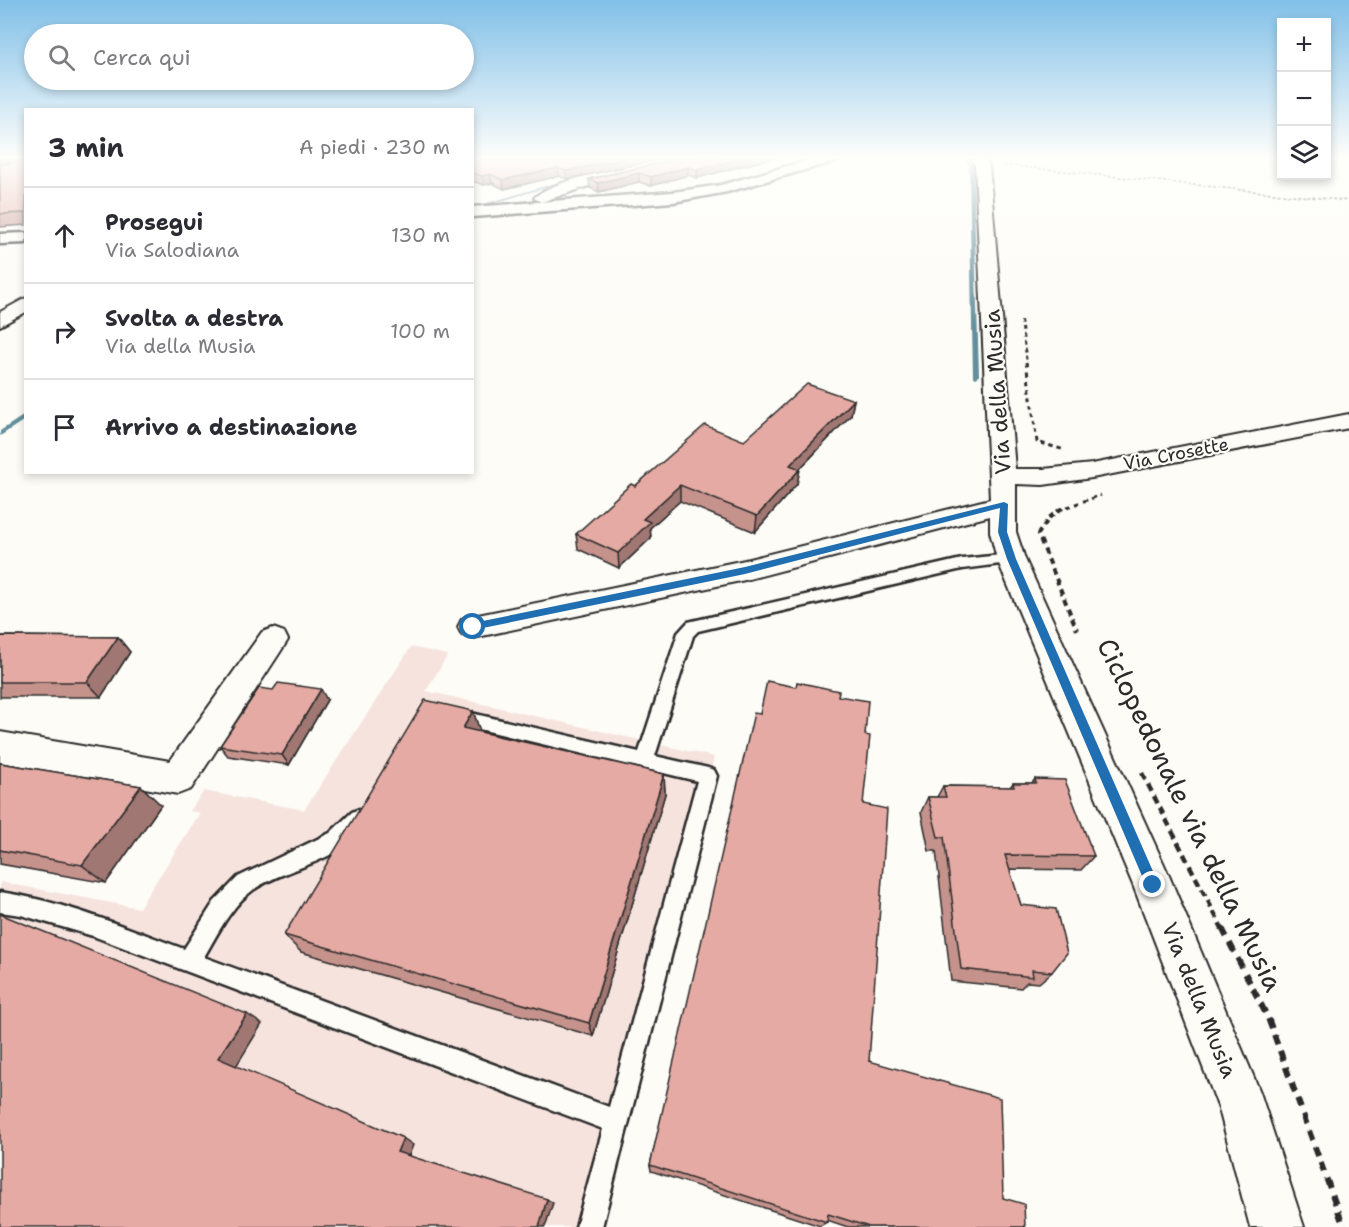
<!DOCTYPE html>
<html lang="it">
<meta charset="utf-8">
<style>
:root{--surface:#fff;--page:#f2f2f3;--text:#2b2b33;--muted:#7c7c81;--line:#e1e1e2}
body{margin:0;font-family:"Shantell Sans",sans-serif;background:var(--page);color:var(--text)}
.controls{position:absolute;right:18px;top:18px;display:grid;overflow:hidden;border-radius:0px;box-shadow:0 3px 9px #0003}
.controls button{width:54px;height:54px;display:grid;place-items:center;padding:0;border:0;border-bottom:2px solid var(--line);background:var(--surface);color:var(--text);font:30px sans-serif}
.stop{position:absolute;width:18px;height:18px;margin:-14px;border:4px solid #1f6fb2;border-radius:50%;background:#fff}
.stop.end{background:#1f6fb2;border-color:#fff;box-shadow:0 2px 6px #0008}
.list{margin:0;padding:0;list-style:none}
h2{display:flex;justify-content:space-between;align-items:center;height:78px;margin:0;padding:0 24px;font-size:26px}
h2 small{font-size:20px;font-weight:400;color:var(--muted)}
.list li{display:grid;grid-template-columns:39px 1fr auto;gap:18px;align-items:center;box-sizing:border-box;height:96px;padding:0 24px;border-top:2px solid var(--line)}
.list b{display:block;font-size:22px;white-space:nowrap}
.list p{margin:0;font-size:20px;white-space:nowrap;color:var(--muted)}
.list em{font-size:20px;font-style:normal;color:var(--muted)}
.icon{flex:none;width:33px;height:33px;fill:none;stroke:currentColor;stroke-width:2;stroke-linecap:round;stroke-linejoin:round}
.map{position:relative;flex:none;width:1349px;height:1227px;overflow:hidden}
.search{position:absolute;background:var(--surface);box-shadow:0 3px 9px #0003;left:24px;top:24px;width:450px;height:66px;display:flex;align-items:center;gap:15px;box-sizing:border-box;padding:0 21px;border-radius:33px;color:var(--muted);font-size:22px}
.panel{position:absolute;background:var(--surface);box-shadow:0 3px 9px #0003;left:24px;top:108px;width:450px;height:366px;border-radius:0px}
.map>svg:first-child{display:block}
</style>
<div class="map">
<svg width="1349" height="1227" viewBox="0 0 1349 1227">
<rect width="100%" height="100%" fill="#fdfcf7"/>
<filter id="ink" filterUnits="userSpaceOnUse"><feTurbulence type="fractalNoise" baseFrequency=".0167" numOctaves="2"/><feDisplacementMap in="SourceGraphic" scale="12" xChannelSelector="R" yChannelSelector="G"/><feConvolveMatrix kernelMatrix="1 2 1 2 8 2 1 2 1" color-interpolation-filters="sRGB"/></filter>
<g filter="url(#ink)">
<!-- built -->
<polygon fill="#f6e3de" points="411,647 448,655 426,691 714,757 601,1227 0,1227 0,882 139,908 200,813 189,811 204,791 304,810"/>
<g fill="none" stroke-linecap="round" stroke-linejoin="round">
<!-- stream -->
<g fill="#638f9c" fill-rule="evenodd">
<polygon points="966,156 973,165 979,376 976,378 973,376 969,165 964,157"/>
<polygon points="599,170 602,171 488,205 484,204"/>
<polygon points="26,414 26,419 0,436 0,431"/>
</g>
<defs>
<path id="lane" d="M1011,554L1016,556L1018,559L1016,562L962,569L698,631L693,636L655,756L708,768L714,770L717,776L602,1227H576L603,1129L93,936L21,915L0,912V892C63,901 124,927 184,949L214,902L238,877L330,833L352,812L359,809L366,812L368,818C349,862 289,865 253,890C231,906 218,933 204,957L609,1107L697,781L458,724L452,722L450,717L452,712L458,710L639,752L678,633L688,622L962,559Z"/>
<g id="street">
<path d="M686,156H705L685,164L607,180L541,202L534,198C553,177 656,162 686,156Z"/>
<polygon points="970,156 982,156 989,165 1015,469 1043,469 1092,464 1349,414 1349,428 1092,478 1043,485 1016,484 1016,532 1025,559 1167,871 1260,1092 1304,1227 1250,1227 1219,1109 1133,885 997,559 990,532 990,516 745,580 473,638 462,635 458,627 462,619 473,616 745,560 990,499 975,165"/>
<polygon points="26,298 26,312 0,326 0,312"/>
<polygon points="273,628 284,632 288,640 191,789 178,794 0,762 0,732 170,761 262,632"/>
</g>
<g id="secondary">
<polygon points="823,156 845,156 843,159 727,192 673,202 472,217 472,207 673,192 721,185"/>
<polygon points="26,233 26,243 0,244 0,234"/>
</g>
</defs>
<!-- lane casing -->
<use href="#lane" stroke="#2b2b2b" stroke-width="5"/>
<!-- street casing -->
<use href="#street" stroke="#2b2b2b" stroke-width="4"/>
<!-- secondary casing -->
<use href="#secondary" stroke="#2b2b2b" stroke-width="5"/>
<!-- path-far5 -->
<polyline stroke="#2b2b2b" stroke-width="1.5" stroke-dasharray="3 2" stroke-linecap="butt" points="1004,165 1349,201"/>
<!-- path-far4 -->
<polyline stroke="#2b2b2b" stroke-width="2" stroke-dasharray="4 3" stroke-linecap="butt" points="1021,321 1027,363"/>
<!-- path-far3 -->
<g stroke="#2b2b2b" stroke-width="3" stroke-dasharray="4.5 4" stroke-linecap="butt">
<polyline points="1026,362 1037,442 1065,450"/>
<polyline points="1059,510 1101,495"/>
</g>
<!-- path-far2 -->
<polyline stroke="#2b2b2b" stroke-width="4" stroke-dasharray="6 4.5" stroke-linecap="butt" points="1062,508 1050,517 1038,534 1077,630"/>
<!-- path-far1 -->
<polyline stroke="#2b2b2b" stroke-width="4.5" stroke-dasharray="8 5" stroke-linecap="butt" points="1142,773 1223,930"/>
<!-- path -->
<polyline stroke="#2b2b2b" stroke-width="6" stroke-dasharray="10 7" stroke-linecap="butt" points="1222,928 1268,1018 1344,1227"/>
<!-- lane -->
<use href="#lane" fill="#fdfcf7" fill-rule="evenodd"/>
<!-- street -->
<use href="#street" fill="#fdfcf7" fill-rule="evenodd"/>
<!-- secondary -->
<use href="#secondary" fill="#fdfcf7" fill-rule="evenodd"/>
</g>
<!-- wall -->
<g fill="#c5928c" stroke="#2b2b2b" stroke-width="1.5">
<polygon points="0,156 26,156 26,225 0,227"/>
<polygon points="472,156 676,156 567,179 559,176 504,189 492,183 484,185 472,181"/>
<polygon points="691,156 780,156 697,178 688,175 651,186 639,182 599,192 590,188 589,179"/>
<polygon points="854,400 851,415 800,469 797,484 755,532 680,501 650,528 651,538 619,568 578,549 576,534 635,486 744,441"/>
<polygon points="0,636 118,637 130,652 101,697 0,697"/>
<polygon points="838,696 865,735 863,804 869,1061 1003,1198 1025,1227 848,1227 827,1220 827,1222 820,1226 651,1171 650,1165 760,714"/>
<polygon points="327,700 289,765 228,756 220,746"/>
<polygon points="473,711 480,732 664,774 665,794 593,1036 301,952 284,935"/>
<polygon points="0,763 141,786 161,805 106,883 0,864"/>
<polygon points="1035,779 1094,856 1081,870 1009,869 1021,905 1052,972 1039,983 1027,982 1021,988 951,981 936,851 929,851 921,812 928,797 937,797 943,786 1010,787 1013,783 1032,783"/>
</g>
<!-- shaded-wall -->
<g fill="#a07772" stroke="#2b2b2b" stroke-width="1.5">
<polygon points="0,156 23,156 26,161 0,165"/>
<polygon points="637,156 676,156 567,179 566,171"/>
<polygon points="750,156 780,156 697,178 697,170"/>
<polygon points="688,167 688,175 651,186 651,177"/>
<polygon points="558,168 559,176 504,189 503,180"/>
<polygon points="639,173 639,182 599,192 598,183"/>
<polygon points="490,174 492,183 484,185 482,176"/>
<polygon points="854,400 851,415 788,481 790,465"/>
<polygon points="800,469 797,484 755,532 757,516"/>
<polygon points="680,485 680,501 650,528 651,538 619,568 618,553 643,519"/>
<polygon points="118,637 130,652 101,697 87,682"/>
<polygon points="321,689 327,700 289,765 282,755"/>
<polygon points="473,711 480,731 471,749 463,728"/>
<polygon points="664,774 665,794 593,1036 589,1023"/>
<polygon points="141,786 161,805 106,883 82,865"/>
<polygon points="247,1014 262,1024 235,1068 218,1058"/>
<polygon points="403,1138 413,1145 408,1158 397,1152"/>
<polygon points="547,1199 553,1203 545,1227 539,1227"/>
</g>
<!-- building -->
<g fill="#e5aaa3" stroke="#2b2b2b" stroke-width="1.5">
<polygon points="21,156 26,156 26,213 0,214 0,165 22,160"/>
<polygon points="472,156 637,156 566,171 558,168 503,180 490,174 482,176 472,173"/>
<polygon points="691,156 750,156 697,170 688,167 651,177 639,173 598,183 589,179"/>
<polygon points="807,384 854,400 790,465 800,469 757,516 680,485 643,519 650,522 618,553 576,534 631,484 635,486 705,425 744,441"/>
<polygon points="0,636 118,637 87,682 0,682"/>
<polygon points="767,681 796,687 797,682 839,691 838,696 868,701 865,735 870,736 863,804 887,809 869,1061 1000,1098 1003,1198 1024,1204 1025,1227 869,1227 828,1214 827,1222 650,1165 754,713 760,714"/>
<polygon points="278,683 321,689 282,755 220,746 259,688 273,690"/>
<polygon points="425,700 473,711 463,728 664,774 589,1023 284,935"/>
<polygon points="0,763 141,786 82,865 0,850"/>
<polygon points="1035,779 1065,780 1094,856 1005,855 1021,905 1056,909 1067,953 1052,972 1032,970 1033,977 961,969 944,837 938,837 928,797 946,797 943,786 1014,787 1013,783 1036,783"/>
<polygon points="0,914 247,1014 218,1058 403,1138 397,1152 547,1199 539,1227 0,1227"/>
</g>
</g>
<!-- sky -->
<linearGradient id="sky" x2="0" y2="1"><stop stop-color="#81c0e8"/><stop offset="0.48" stop-color="#fefefb"/><stop offset="1" stop-color="#fefefb" stop-opacity="0"/></linearGradient>
<rect width="1349" height="328" fill="url(#sky)"/>
<!-- route -->
<polygon fill="#1f6fb2" points="1004,502 1008,504 1007,532 1016,559 1159,885 1153,892 1148,890 1007,559 998,532 1000,508 745,574 473,630 468,627 473,623 745,567"/>
<g text-anchor="middle" stroke-width="4.5" stroke-linejoin="round" paint-order="stroke">
<!-- far-street labels -->
<g font-size="18" fill="#2b2b2b" stroke="#fdfcf7">
<text transform="translate(1176 454) rotate(-11)" y="6">Via Crosette</text>
</g>
<!-- street labels -->
<g font-size="22" fill="#2b2b2b" stroke="#fdfcf7">
<text transform="translate(997 392) rotate(-94)" y="8">Via della Musia</text>
<text transform="translate(1200 1000) rotate(68)" y="8">Via della Musia</text>
</g>
<!-- near-street labels -->
<g font-size="27" fill="#2b2b2b" stroke="#fdfcf7">
<text transform="translate(1190 815) rotate(64)" y="9">Ciclopedonale via della Musia</text>
</g>
</g>
</svg>
<div class="controls">
<button>+</button>
<button>−</button>
<button><svg class="icon" aria-label="layers" viewBox="0 0 24 24"><path d="M12 4l9 5-9 5-9-5zM3 14l9 5 9-5"/></svg></button>
</div>
<div class="stop" style="left:473px;top:627px"></div>
<div class="stop end" style="left:1153px;top:885px"></div>
<div class="search"><svg class="icon" aria-label="search" viewBox="0 0 24 24"><circle cx="10" cy="10" r="6"/><path d="M15 15l6 6"/></svg>Cerca qui</div>
<section class="panel">
<h2>3 min<small>A piedi · 230 m</small></h2>
<ul class="list">
<li><svg class="icon" aria-label="ahead" viewBox="0 0 24 24"><path d="M12 20V5M6 11l6-6 6 6"/></svg><div><b>Prosegui</b><p>Via Salodiana</p></div><em>130 m</em></li>
<li><svg class="icon" aria-label="right" viewBox="0 0 24 24"><path d="M7 20v-9h11M14 6l5 5-5 5"/></svg><div><b>Svolta a destra</b><p>Via della Musia</p></div><em>100 m</em></li>
<li><svg class="icon" aria-label="arrive" viewBox="0 0 24 24"><path d="M6 21V4h12l-3 4 3 4H6"/></svg><div><b>Arrivo a destinazione</b></div></li>
</ul>
</section>
</div>
